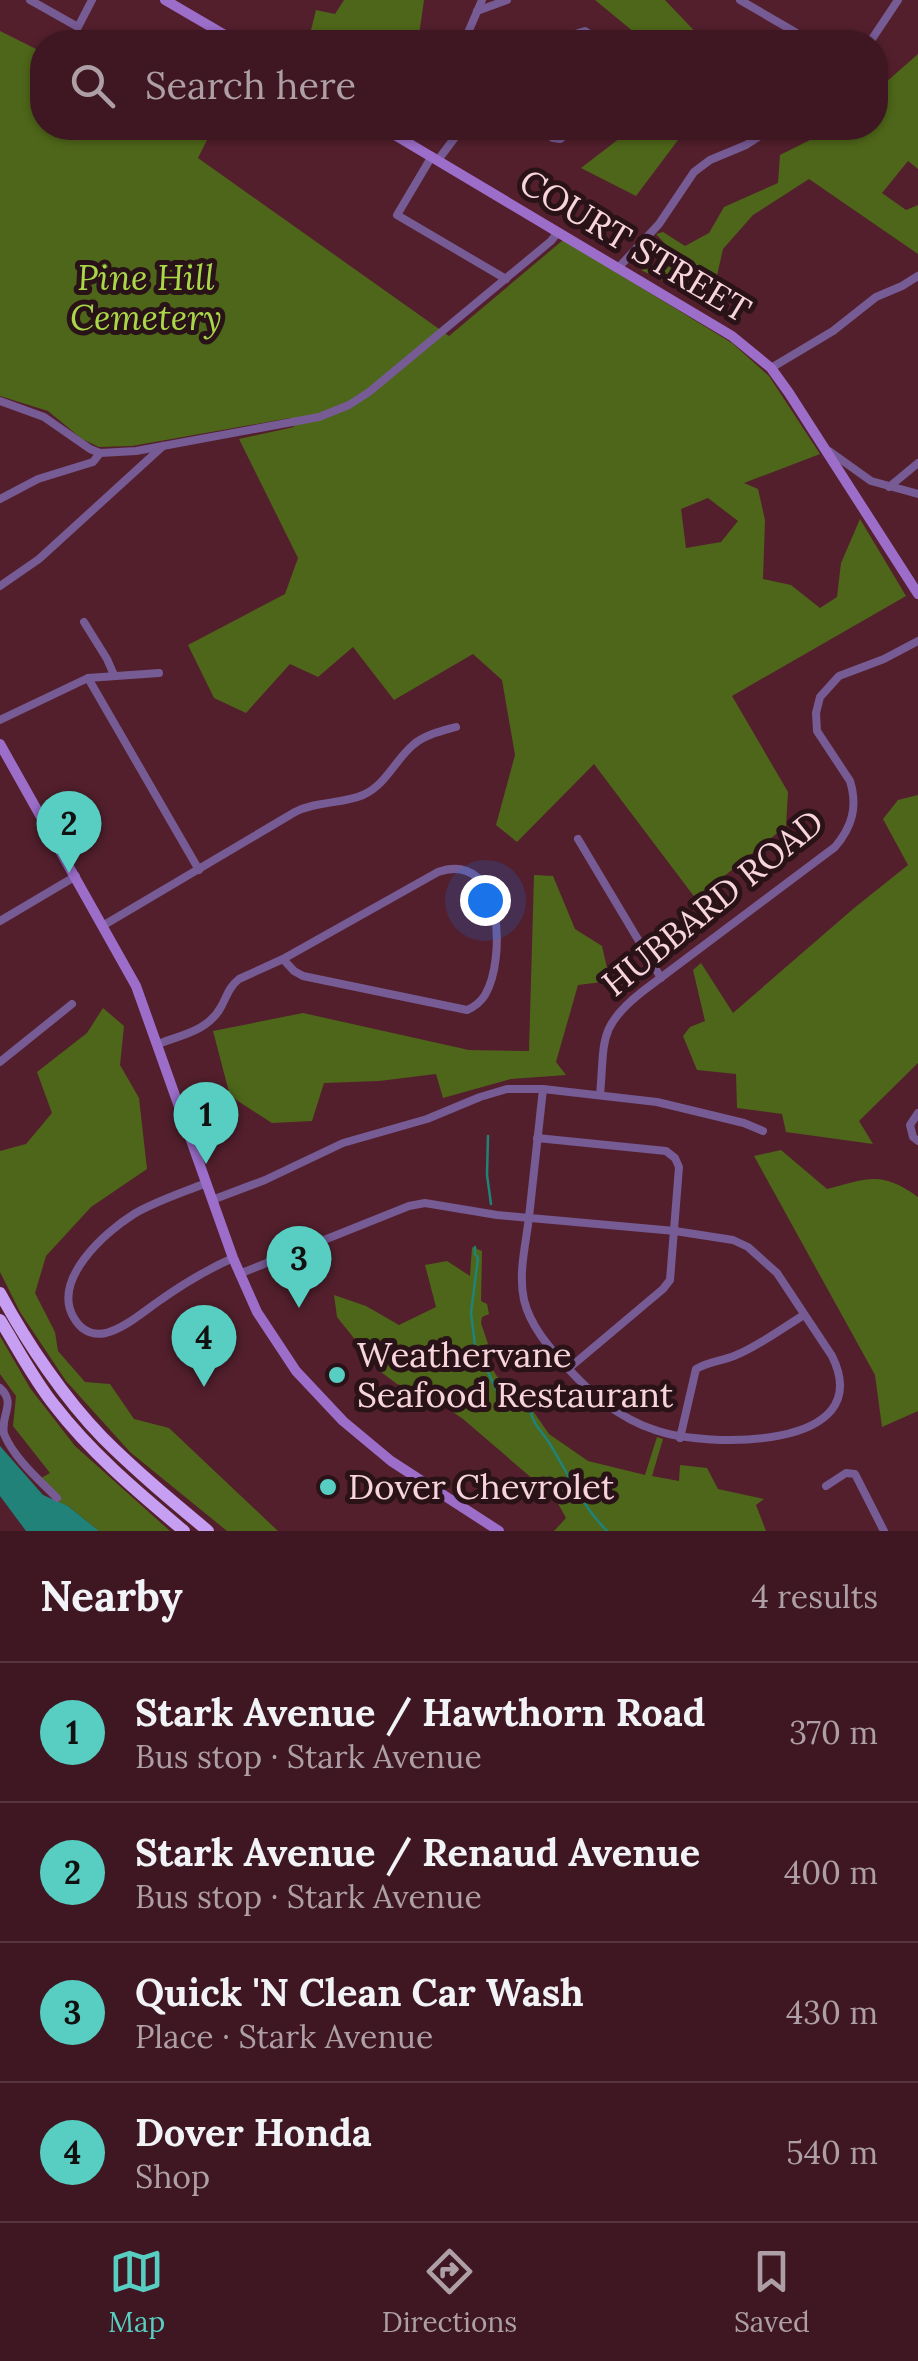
<!DOCTYPE html>
<meta charset="utf-8">
<style>
:root{--surface:#3e1722;--page:#45202a;--text:#f1f3f6;--muted:#ad9fa5;--line:#573640;--accent:#57cec1}
body{margin:0;font-family:Lora,serif;background:var(--page);color:var(--text)}
.you{position:absolute;left:485px;top:900px;width:35px;height:35px;margin:-25px;border:8px solid #fff;border-radius:50%;background:#1a73e8;box-shadow:0 0 0 15px #1a73e833}
.badge{display:grid;place-items:center;width:65px;height:65px;border-radius:50%;background:var(--accent);color:#111;font-size:32px;font-weight:700}
.pin{position:absolute;translate:-50% -82px;filter:drop-shadow(0 2px 5px #0008)}
.pin::after{content:'';position:absolute;top:52px;width:35px;height:30px;background:inherit;clip-path:polygon(0 0,100% 0,50% 100%)}
.list{margin:0;padding:0;list-style:none}
h2{display:flex;justify-content:space-between;align-items:center;height:130px;margin:0;padding:0 40px;font-size:42px}
h2 small{font-size:32px;font-weight:400;color:var(--muted)}
.list li{display:grid;grid-template-columns:65px 1fr auto;gap:30px;align-items:center;box-sizing:border-box;height:140px;padding:0 40px;border-top:2px solid var(--line)}
.list b{display:block;font-size:38px;white-space:nowrap}
.list p{margin:0;font-size:32px;white-space:nowrap;color:var(--muted)}
.list em{font-size:32px;font-style:normal;color:var(--muted)}
.icon{flex:none;width:55px;height:55px;fill:none;stroke:currentColor;stroke-width:2;stroke-linecap:round;stroke-linejoin:round}
.map{position:relative;flex:none;width:918px;height:1531px;overflow:hidden}
.search{position:absolute;background:var(--surface);box-shadow:0 2px 8px #0004;left:30px;right:30px;top:30px;height:110px;display:flex;align-items:center;gap:25px;box-sizing:border-box;padding:0 35px;border-radius:40px;color:var(--muted);font-size:38px}
.sheet{height:690px;background:var(--surface)}
nav{display:flex;justify-content:space-around;align-items:center;box-sizing:border-box;height:140px;border-top:2px solid var(--line);background:var(--surface);font-size:28px;color:var(--muted)}
nav a{display:grid;justify-items:center;gap:5px}
nav .on{color:var(--accent)}
.map>svg:first-child{display:block}
</style>
<div class="map">
<svg width="918" height="1531" viewBox="0 0 918 1531">
<rect width="100%" height="100%" fill="#531f2d"/>
<!-- green -->
<g fill="#4e6619" fill-rule="evenodd">
<polygon points="344,0 424,0 418,42 371,42 368,40 311,30 316,10 335,14"/>
<polygon points="595,0 665,0 705,42 646,42"/>
<path d="M0,31L42,52V128H213L198,158L449,336L563,240L732,343L769,376L820,454L744,483L758,489L765,520L763,579L791,585L820,608L837,597L841,563L860,519L906,596L732,696L788,792L786,826L696,899L594,764L517,842L496,825L515,755L502,680L473,654L394,700L353,647L318,677L290,664L246,713L214,698L188,645L285,594L298,558L239,439L294,427L290,418L132,446L99,447L82,439L48,411L0,396ZM708,498L738,521L721,542L686,548L681,509Z"/>
<polygon points="918,54 918,169 908,161 882,193 906,210 918,205 918,254 809,179 753,215 723,249 716,280 689,263 667,283 641,270 646,269 662,273 678,258 656,234 663,232 685,246 709,233 724,207 778,183 780,155 834,128 876,128 876,91"/>
<polygon points="633,128 687,128 636,196 581,168"/>
<polygon points="918,795 918,1063 859,1121 873,1144 786,1132 782,1114 737,1108 736,1074 697,1070 683,1036 690,1027 705,1021 693,970 701,963 733,1013 853,909 908,865 883,819 898,800"/>
<polygon points="534,875 553,876 575,929 602,946 610,981 578,985 556,1062 566,1075 511,1079 443,1098 436,1074 379,1081 324,1083 312,1121 272,1123 230,1096 213,1031 303,1013 469,1050 529,1051"/>
<polygon points="103,1008 124,1026 120,1065 139,1098 147,1169 91,1207 46,1256 35,1293 55,1332 58,1351 85,1382 110,1384 134,1419 169,1428 278,1531 227,1531 130,1452 66,1381 20,1312 0,1272 0,1151 26,1144 52,1113 37,1072 87,1033"/>
<path d="M781,1150L827,1189C868,1179 880,1170 918,1197V1411L882,1427L875,1375L754,1156Z"/>
<polygon points="472,1247 482,1251 481,1301 487,1304 489,1314 482,1317 481,1323 492,1356 490,1366 501,1382 533,1411 549,1434 588,1461 645,1475 657,1437 663,1439 652,1476 679,1481 680,1465 707,1468 718,1489 764,1499 756,1505 766,1531 554,1531 566,1518 555,1498 463,1419 430,1396 397,1384 381,1372 337,1317 334,1295 366,1306 399,1325 436,1307 425,1265 447,1261 470,1276"/>
<polygon points="0,1336 30,1388 75,1446 170,1531 99,1531 68,1506 56,1502 59,1499 41,1478 50,1473 13,1426 16,1396 0,1374"/>
</g>
<!-- water -->
<polygon fill="#208279" points="0,1446 43,1495 68,1506 99,1531 26,1531 0,1496"/>
<g fill="none" stroke-linecap="round" stroke-linejoin="round">
<!-- stream -->
<g stroke="#208279" stroke-width="2.5">
<polyline points="488,1136 487,1175 491,1204"/>
<path d="M475,1247V1254L478,1258L471,1313L475,1345L497,1391L531,1413C534,1426 541,1430 548,1441C567,1471 581,1505 607,1531"/>
</g>
<!-- street -->
<g stroke="#765b94" stroke-width="8">
<polyline points="30,0 78,27 92,0"/>
<polyline points="740,0 795,32 809,42"/>
<polyline points="477,11 507,0"/>
<polyline points="464,42 482,0"/>
<polyline points="569,42 578,33 585,31 601,42"/>
<polyline points="870,42 898,0"/>
<polyline points="537,128 553,138 560,139 574,128"/>
<polyline points="432,156 397,215 506,279"/>
<polyline points="438,160 462,128"/>
<polyline points="619,267 659,224 694,172 710,160 746,145 772,128"/>
<polyline points="771,368 833,331 876,297 902,286 918,276"/>
<polyline points="0,401 44,417 90,449 100,453 136,451 319,417 349,405 369,392 551,241 558,232"/>
<polyline points="829,451 871,481 918,494"/>
<polyline points="889,487 918,463"/>
<polyline points="0,499 38,479 93,462 100,453"/>
<polyline points="0,586 39,559 163,446"/>
<polyline points="84,622 107,659 114,675"/>
<polyline points="88,678 199,870"/>
<polyline points="0,720 88,678 159,673"/>
<polyline points="578,839 661,978"/>
<polyline points="0,921 76,876"/>
<path d="M104,925L295,812C316,801 342,804 363,795C386,785 395,760 413,745C424,735 442,731 456,727"/>
<path d="M158,1044C181,1035 208,1031 221,1007C227,996 229,987 239,979L283,959L438,872C504,849 506,960 485,995C480,1003 474,1007 467,1010L303,976L294,971L283,959"/>
<polyline points="0,1062 72,1004"/>
<path d="M600,1095C605,1041 597,1027 643,991L835,847C852,827 858,807 850,781L817,731L816,713L820,697L839,676L884,659L918,641"/>
<polyline points="918,1113 910,1125 913,1137 918,1141"/>
<polyline points="537,1138 666,1151 675,1158 679,1167 670,1280 663,1289 568,1369"/>
<path d="M206,1183C182,1193 156,1201 134,1214C105,1232 51,1280 74,1318C81,1330 91,1336 106,1333C125,1328 143,1312 159,1301C183,1284 206,1270 233,1258"/>
<polyline points="212,1200 265,1180 343,1143 427,1119 480,1097 507,1089 543,1089 657,1102 744,1123 763,1131"/>
<path d="M239,1274L409,1206L425,1203L497,1215L675,1231L733,1240L748,1247L777,1273L832,1356C879,1451 706,1448 655,1430C618,1418 590,1393 564,1364C548,1346 530,1325 524,1300C518,1273 526,1244 529,1217C534,1175 538,1132 543,1089"/>
<path d="M0,1388C17,1403 0,1415 4,1434C14,1458 38,1479 57,1498"/>
<path d="M680,1438L696,1369C707,1362 721,1361 734,1356C759,1346 781,1329 804,1315"/>
<polyline points="826,1486 846,1473 855,1474 884,1531"/>
</g>
<!-- secondary -->
<g stroke="#9c6eca" stroke-width="10">
<polyline points="165,0 237,42"/>
<polyline points="383,128 732,336 771,368 789,393 918,594"/>
<polyline points="0,744 136,986 233,1258 257,1312 296,1371 343,1421 391,1461 499,1531"/>
</g>
<!-- highway -->
<g stroke="#c69ef2" stroke-width="12">
<path d="M0,1293C27,1343 64,1398 103,1438C136,1471 172,1501 208,1531"/>
<path d="M0,1320C18,1349 34,1380 55,1406C92,1454 138,1492 184,1531"/>
</g>
</g>
<!-- markers -->
<g fill="#57cec1" stroke="#2a1318" stroke-width="4">
<circle cx="337" cy="1375" r="10"/>
<circle cx="328" cy="1487" r="10"/>
</g>
<g text-anchor="middle" stroke-width="10" stroke-linejoin="round" paint-order="stroke">
<!-- street labels -->
<g font-size="35" fill="#f8d5dc" stroke="#2a1318">
<text transform="translate(635 246) rotate(31)" y="12">COURT STREET</text>
<text transform="translate(713 903) rotate(-39)" y="12">HUBBARD ROAD</text>
</g>
<!-- park labels -->
<g font-size="35" font-style="italic" fill="#a9d747" stroke="#2a1318">
<text x="146" y="290">Pine Hill<tspan x="146" dy="40">Cemetery</tspan></text>
</g>
<!-- poi labels -->
<g font-size="35" fill="#f8d5dc" stroke="#2a1318" text-anchor="start">
<text x="357" y="1367">Weathervane<tspan x="357" dy="40">Seafood Restaurant</tspan></text>
<text x="348" y="1499">Dover Chevrolet</text>
</g>
</g>
</svg>
<div class="you"></div>
<div class="pin badge" style="left:206px;top:1164px">1</div>
<div class="pin badge" style="left:69px;top:873px">2</div>
<div class="pin badge" style="left:299px;top:1308px">3</div>
<div class="pin badge" style="left:204px;top:1387px">4</div>
<div class="search"><svg class="icon" aria-label="search" viewBox="0 0 24 24"><circle cx="10" cy="10" r="6"/><path d="M15 15l6 6"/></svg>Search here</div>
</div>
<section class="sheet">
<h2>Nearby<small>4 results</small></h2>
<ul class="list">
<li><span class="badge">1</span><div><b>Stark Avenue / Hawthorn Road</b><p>Bus stop · Stark Avenue</p></div><em>370 m</em></li>
<li><span class="badge">2</span><div><b>Stark Avenue / Renaud Avenue</b><p>Bus stop · Stark Avenue</p></div><em>400 m</em></li>
<li><span class="badge">3</span><div><b>Quick 'N Clean Car Wash</b><p>Place · Stark Avenue</p></div><em>430 m</em></li>
<li><span class="badge">4</span><div><b>Dover Honda</b><p>Shop</p></div><em>540 m</em></li>
</ul>
</section>
<nav>
<a class="on"><svg class="icon" aria-label="map" viewBox="0 0 24 24"><path d="M3 6l6-2 6 2 6-2v14l-6 2-6-2-6 2zM9 4v14M15 6v14"/></svg>Map</a>
<a><svg class="icon" aria-label="directions" viewBox="0 0 24 24"><path d="M12 3l9 9-9 9-9-9zM9 14v-3h6M13 9l2 2-2 2"/></svg>Directions</a>
<a><svg class="icon" aria-label="saved" viewBox="0 0 24 24"><path d="M7 4h10v16l-5-4-5 4z"/></svg>Saved</a>
</nav>
